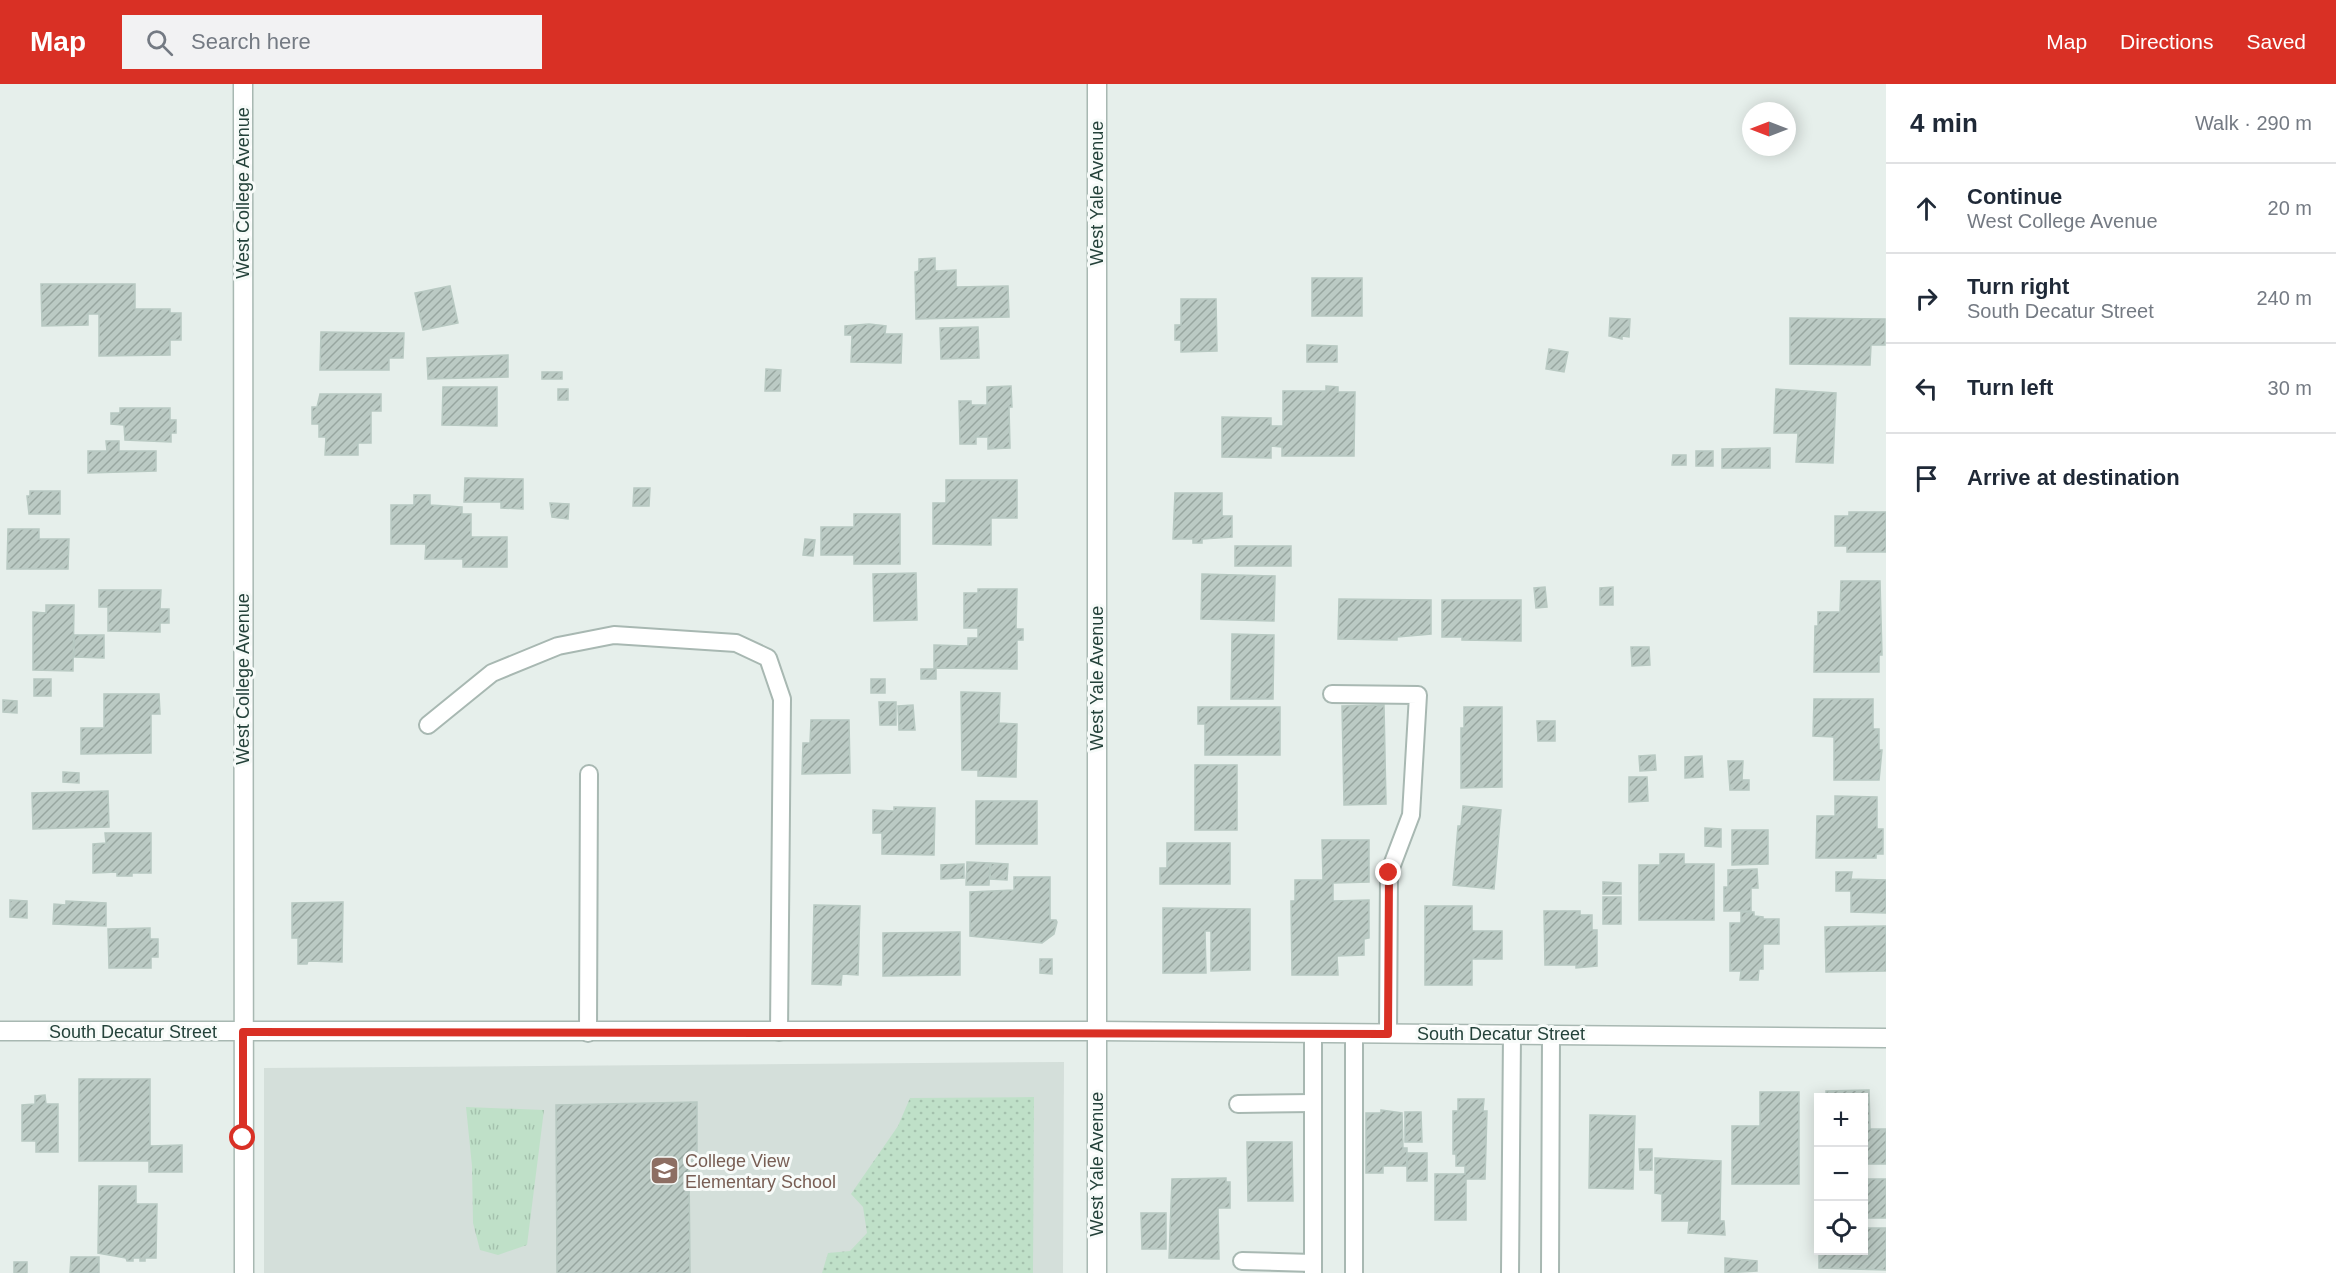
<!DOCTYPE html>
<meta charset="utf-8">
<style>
:root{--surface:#fff;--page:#f2f2f3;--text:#1f2937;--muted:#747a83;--line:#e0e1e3;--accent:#d93025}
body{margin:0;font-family:Helvetica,sans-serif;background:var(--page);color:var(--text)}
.controls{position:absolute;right:18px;bottom:18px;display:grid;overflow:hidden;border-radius:0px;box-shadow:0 3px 15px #0003}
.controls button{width:54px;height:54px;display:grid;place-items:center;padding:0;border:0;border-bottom:2px solid var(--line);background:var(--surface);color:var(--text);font:30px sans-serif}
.compass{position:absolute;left:1742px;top:18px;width:54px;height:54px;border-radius:50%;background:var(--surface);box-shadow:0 3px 15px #0003;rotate:270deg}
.stop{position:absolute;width:18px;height:18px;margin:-14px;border:4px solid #d93025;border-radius:50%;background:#fff}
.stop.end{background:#d93025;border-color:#fff;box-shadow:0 2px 6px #0008}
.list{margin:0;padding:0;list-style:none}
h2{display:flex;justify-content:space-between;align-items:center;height:78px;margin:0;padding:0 24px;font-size:26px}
h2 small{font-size:20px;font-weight:400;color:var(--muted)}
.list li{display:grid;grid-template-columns:39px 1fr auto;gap:18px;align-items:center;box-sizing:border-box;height:90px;padding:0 24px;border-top:2px solid var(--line)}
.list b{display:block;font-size:22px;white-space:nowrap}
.list p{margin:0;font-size:20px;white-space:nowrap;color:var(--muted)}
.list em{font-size:20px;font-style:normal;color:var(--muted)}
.icon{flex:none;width:33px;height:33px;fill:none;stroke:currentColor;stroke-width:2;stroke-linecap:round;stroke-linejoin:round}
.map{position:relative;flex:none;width:1886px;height:1189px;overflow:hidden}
header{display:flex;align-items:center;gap:36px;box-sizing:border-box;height:84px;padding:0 30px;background:var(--accent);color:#fff}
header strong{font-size:28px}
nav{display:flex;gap:33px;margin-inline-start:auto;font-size:21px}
.search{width:420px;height:54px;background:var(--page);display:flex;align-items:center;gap:15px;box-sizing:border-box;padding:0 21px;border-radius:0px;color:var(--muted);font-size:22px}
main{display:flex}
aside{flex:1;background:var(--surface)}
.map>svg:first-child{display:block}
</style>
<header>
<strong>Map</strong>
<div class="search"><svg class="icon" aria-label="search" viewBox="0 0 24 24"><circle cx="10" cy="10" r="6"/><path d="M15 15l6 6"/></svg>Search here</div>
<nav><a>Map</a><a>Directions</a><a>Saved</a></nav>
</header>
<main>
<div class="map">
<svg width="1886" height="1189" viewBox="0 0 1886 1189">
<defs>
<pattern id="grass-dots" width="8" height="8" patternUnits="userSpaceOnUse" patternTransform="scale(1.5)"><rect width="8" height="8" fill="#bfe0c8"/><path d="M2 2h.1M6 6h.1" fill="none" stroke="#a4c1ad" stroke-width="1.8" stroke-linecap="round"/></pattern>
<pattern id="park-tufts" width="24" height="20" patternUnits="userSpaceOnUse" patternTransform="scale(1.5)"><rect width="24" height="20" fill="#bfe0c8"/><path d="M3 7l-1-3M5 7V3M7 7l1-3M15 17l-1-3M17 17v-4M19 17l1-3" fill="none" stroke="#a4c1ad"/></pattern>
<pattern id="building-hatch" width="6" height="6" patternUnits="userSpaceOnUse" patternTransform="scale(1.5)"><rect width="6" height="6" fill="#bbcac4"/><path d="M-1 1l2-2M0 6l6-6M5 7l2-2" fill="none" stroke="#98a6a0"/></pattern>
</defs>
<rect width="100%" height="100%" fill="#e6efeb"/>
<!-- built -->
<polygon fill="#d4dfda" points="1064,978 1063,1189 264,1189 264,984"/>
<!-- grass -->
<polygon fill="url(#grass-dots)" points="1034,1013 1033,1189 822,1189 828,1169 850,1167 867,1149 863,1123 851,1110 898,1042 910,1014"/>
<!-- park -->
<polygon fill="url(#park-tufts)" points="466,1023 544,1026 527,1161 498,1171 480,1166 473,1139 472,1082"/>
<!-- building -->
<g fill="url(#building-hatch)" stroke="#b8c9c2" stroke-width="1.5">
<polygon points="935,174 935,187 956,186 956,203 1008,202 1009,233 916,235 915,188 919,187 919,175"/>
<rect x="1312" y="194" width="50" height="38"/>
<polygon points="41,200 135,200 135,225 170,225 170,229 181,229 181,256 170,256 170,271 99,272 99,230 88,230 88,241 42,242"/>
<polygon points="450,202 458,239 423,246 415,209"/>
<polygon points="1181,215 1216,215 1217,267 1181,268 1181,256 1175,256 1175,241 1181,241"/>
<polygon points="1610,234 1630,235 1629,253 1622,252 1622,255 1609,252"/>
<polygon points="1790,234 1885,235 1885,261 1871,261 1870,281 1790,280"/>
<polygon points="869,240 886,242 885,250 902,250 901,279 851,278 852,251 845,251 845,242"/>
<polygon points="978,243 979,274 941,275 940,244"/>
<polygon points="321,248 404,249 403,274 389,274 389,286 320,286"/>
<polygon points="1307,261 1337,262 1337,278 1307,278"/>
<polygon points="1549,265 1568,268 1564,288 1546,285"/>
<polygon points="508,271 508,293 428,295 427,274"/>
<polygon points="766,285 781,286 780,307 765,307"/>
<rect x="542" y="288" width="20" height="7"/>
<polygon points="1011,302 1012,323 1009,323 1010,364 988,365 988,353 976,353 976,360 960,360 959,317 971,317 971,321 987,321 987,303"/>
<polygon points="1326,302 1338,303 1338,308 1355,308 1354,372 1282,372 1282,363 1271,362 1271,374 1222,373 1222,333 1271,334 1271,342 1283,342 1283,307 1326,307"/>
<polygon points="443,303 497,303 497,342 442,341"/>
<rect x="558" y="305" width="10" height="11"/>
<polygon points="1776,305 1836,309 1833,379 1796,378 1798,349 1774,349"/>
<polygon points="320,310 381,310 381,327 371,327 371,359 358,359 358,371 325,371 326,353 319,353 319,340 312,340 312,323 317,323"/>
<polygon points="120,324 170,324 170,336 176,336 176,349 171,349 171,358 125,356 124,341 111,340 111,329 120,329"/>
<polygon points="106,357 119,357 119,367 156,367 156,387 88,389 88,367 107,367"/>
<polygon points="1770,364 1770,384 1722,384 1722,365"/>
<rect x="1696" y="367" width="17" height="15"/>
<polygon points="1673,371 1686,371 1686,381 1672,381"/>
<polygon points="465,394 523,395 523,425 501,424 501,418 464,418"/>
<polygon points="946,396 1017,396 1017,434 991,434 991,461 933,460 933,419 946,419"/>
<polygon points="634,404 650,404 649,422 633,422"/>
<polygon points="30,407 60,407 60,430 29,430 27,412 30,412"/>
<polygon points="1175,409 1222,409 1222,432 1232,432 1232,453 1202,455 1202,459 1193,459 1193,455 1173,455"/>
<polygon points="414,411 430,411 430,421 462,423 462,430 471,430 471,453 507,453 507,483 463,483 463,475 425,475 426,460 391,460 391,421 414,421"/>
<polygon points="550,419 569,420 568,435 552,433"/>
<polygon points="1849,428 1886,428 1886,468 1847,468 1847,462 1835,462 1835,432 1849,432"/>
<polygon points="854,430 900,430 900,480 854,480 854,471 821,471 821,443 854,443"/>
<polygon points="8,445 39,445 39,455 69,455 68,485 7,485"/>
<polygon points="805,455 815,456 813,472 803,471"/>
<rect x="1235" y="462" width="56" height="20"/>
<polygon points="916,489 917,536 874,537 873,490"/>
<polygon points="1202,490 1275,492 1274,537 1201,535"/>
<polygon points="1841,497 1880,497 1882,571 1879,571 1879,588 1814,588 1815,542 1818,542 1818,528 1840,528"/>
<polygon points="1545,503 1547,523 1536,524 1534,504"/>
<polygon points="1613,503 1613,521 1600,521 1600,504"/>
<polygon points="978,505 1017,505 1016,545 1023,545 1023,556 1017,556 1017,585 936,584 936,595 921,595 921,585 934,585 934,561 968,562 968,554 978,554 978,544 964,544 964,509 978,509"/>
<polygon points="99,506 161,506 160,525 169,525 169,539 160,539 160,548 108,547 108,523 99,523"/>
<polygon points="1339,515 1431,516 1431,550 1397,553 1397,556 1338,555"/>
<polygon points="1442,516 1521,516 1521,557 1462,556 1462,553 1442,553"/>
<polygon points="46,521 74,521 73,587 33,586 33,528 46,529"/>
<polygon points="1232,550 1274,551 1273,615 1231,615"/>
<polygon points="74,551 104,551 104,574 74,573"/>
<polygon points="1631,563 1649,563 1650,581 1632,582"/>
<rect x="34" y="595" width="17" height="17"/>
<rect x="871" y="595" width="14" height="14"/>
<polygon points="961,608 1000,609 999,639 1017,640 1016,693 978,692 978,686 962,686"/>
<polygon points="104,610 159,610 160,630 151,630 151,669 81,670 81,644 104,644"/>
<polygon points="1814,615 1873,615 1873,645 1879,645 1879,666 1882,666 1879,696 1834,696 1834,653 1813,652"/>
<polygon points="3,616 17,617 17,629 3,628"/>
<polygon points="879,618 896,618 896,641 880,641"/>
<polygon points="913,621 915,646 899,646 898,622"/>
<polygon points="1384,621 1386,720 1344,721 1342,622"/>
<polygon points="1198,623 1280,623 1280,671 1205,671 1205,640 1198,640"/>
<polygon points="1464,623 1502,623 1502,703 1461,704 1461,644 1464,644"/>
<polygon points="811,636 849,636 850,689 802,690 803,659 810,659"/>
<polygon points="1537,637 1555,637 1555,657 1538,657"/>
<polygon points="1655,671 1656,686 1640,687 1639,672"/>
<polygon points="1702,672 1703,693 1685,694 1685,673"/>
<polygon points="1728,677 1743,677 1742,696 1749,696 1749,706 1730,706"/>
<rect x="1195" y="681" width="42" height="65"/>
<polygon points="63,688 79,689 79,699 63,698"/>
<polygon points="1629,693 1647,693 1648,717 1629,718"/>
<polygon points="108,707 109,743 33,745 32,709"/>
<polygon points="1835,712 1877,713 1877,745 1883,745 1883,770 1876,770 1876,774 1816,774 1817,732 1835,732"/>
<rect x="976" y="717" width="61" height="43"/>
<polygon points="1463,722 1501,726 1494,805 1453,801 1458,742 1461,742"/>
<polygon points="894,723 935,724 934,771 882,770 882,749 873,749 873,726 894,727"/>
<polygon points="1705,744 1721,745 1721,763 1705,762"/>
<polygon points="1732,746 1768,746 1768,780 1732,781"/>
<polygon points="105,749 151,749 151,789 132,789 132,792 117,792 117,788 93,789 93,760 106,759"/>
<polygon points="1322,756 1369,756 1369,798 1333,799 1333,817 1369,816 1369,854 1364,855 1364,871 1337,872 1338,891 1292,891 1291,817 1295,817 1295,796 1323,796"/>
<polygon points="1167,759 1230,759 1230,800 1160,800 1160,784 1167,784"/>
<polygon points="1660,770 1684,770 1684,780 1714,780 1714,836 1639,836 1639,781 1660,781"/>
<polygon points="967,778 990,779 989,801 966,801"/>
<polygon points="991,779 1008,780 1007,796 990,795"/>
<polygon points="964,780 964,794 941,795 941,781"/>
<polygon points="1757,785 1758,804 1751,804 1751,827 1724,827 1724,803 1728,803 1728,786"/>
<polygon points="1836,788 1852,788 1851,795 1886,796 1886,829 1851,828 1851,807 1836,807"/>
<polygon points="1014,793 1050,793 1050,836 1056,836 1057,838 1054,850 1042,859 970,852 970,808 1014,806"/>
<polygon points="1603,798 1621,799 1621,810 1603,810"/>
<rect x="1603" y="813" width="18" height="27"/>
<polygon points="10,816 27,817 27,834 10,833"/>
<polygon points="66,817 106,819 106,842 53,840 54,820 66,821"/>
<polygon points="343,818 342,878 308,877 307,880 298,880 298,854 292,854 292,819"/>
<polygon points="814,821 860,822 858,891 842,890 841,901 812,900"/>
<polygon points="1425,822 1472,822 1472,847 1502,847 1502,875 1472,875 1472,901 1425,901"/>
<polygon points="1163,824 1250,825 1250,886 1211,887 1211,847 1205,847 1206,889 1163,889"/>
<polygon points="1544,827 1580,827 1580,831 1592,831 1592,846 1597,846 1597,882 1576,884 1576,881 1545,881"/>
<polygon points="1741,828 1754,828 1754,832 1763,833 1763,835 1779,835 1779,860 1763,860 1763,885 1759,885 1758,896 1740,896 1741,887 1730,887 1730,839 1741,839"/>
<polygon points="1886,842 1886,887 1826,888 1825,843"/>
<polygon points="150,844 150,855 158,855 158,873 151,873 151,884 109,884 108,845"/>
<polygon points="960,848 960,891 883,892 883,849"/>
<polygon points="1040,875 1052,875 1052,890 1040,889"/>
<polygon points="79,995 150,995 150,1062 182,1061 182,1088 149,1088 149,1077 79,1077"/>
<polygon points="1869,1006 1870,1045 1886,1045 1886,1080 1864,1080 1864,1014 1826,1014 1826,1007"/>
<polygon points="1760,1008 1799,1008 1799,1100 1732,1100 1732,1042 1760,1042"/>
<polygon points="45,1011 46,1020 58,1020 58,1068 36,1068 36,1057 22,1057 22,1021 35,1020 35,1012"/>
<polygon points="1458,1015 1484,1015 1483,1027 1487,1027 1485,1095 1466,1095 1466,1136 1435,1136 1435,1090 1465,1090 1465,1082 1456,1082 1456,1070 1453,1070 1453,1027 1458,1027"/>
<polygon points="697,1018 697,1084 689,1084 690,1189 557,1189 556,1021"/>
<polygon points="1381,1026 1402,1029 1403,1064 1407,1064 1407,1082 1383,1082 1383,1089 1366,1089 1366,1029 1381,1029"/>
<polygon points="1405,1028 1421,1028 1422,1058 1405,1058"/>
<polygon points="1590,1031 1635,1032 1633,1105 1589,1104"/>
<polygon points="1247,1058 1292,1058 1293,1117 1248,1117"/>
<polygon points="1639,1065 1652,1065 1652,1086 1640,1086"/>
<rect x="1407" y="1069" width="20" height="28"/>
<polygon points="1655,1074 1721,1077 1720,1137 1724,1137 1725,1151 1688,1149 1689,1137 1662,1137 1662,1110 1655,1109"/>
<polygon points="1226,1094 1226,1098 1230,1098 1230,1124 1218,1124 1219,1175 1169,1174 1172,1095"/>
<rect x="1864" y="1095" width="22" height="39"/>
<polygon points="99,1102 136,1102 136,1120 157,1120 156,1174 145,1174 145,1177 140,1177 140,1174 133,1174 133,1177 127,1177 126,1174 98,1169"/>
<polygon points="1141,1129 1166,1129 1166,1165 1142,1165"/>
<polygon points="1864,1144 1886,1144 1886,1186 1819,1184 1819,1166 1864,1166"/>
<polygon points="71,1173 99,1173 99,1189 70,1189"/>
<polygon points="1725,1174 1757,1177 1757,1187 1725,1189"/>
<rect x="14" y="1178" width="13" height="11"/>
</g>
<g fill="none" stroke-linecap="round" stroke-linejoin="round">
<defs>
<g id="service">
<polyline points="1332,610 1418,611 1411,731 1389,789 1388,949"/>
<polyline points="428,641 492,589 558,562 614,551 736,559 768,574 782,615 779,948"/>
<polyline points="588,949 589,690"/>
<polyline points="1313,949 1313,1189"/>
<polyline points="1354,949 1354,1189"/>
<polyline points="1238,1020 1313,1019"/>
<polyline points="1242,1177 1313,1179"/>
<polyline points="1510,1189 1512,950"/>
<polyline points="1550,1189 1551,951"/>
</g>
<g id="minor">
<polyline points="243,0 244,1189"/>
<polyline points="1097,0 1097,1189"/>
<polyline points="0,947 1097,947 1886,954"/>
</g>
</defs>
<!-- service casing -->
<use href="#service" stroke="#a8b8b2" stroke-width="20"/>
<!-- minor casing -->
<use href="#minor" stroke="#a8b8b2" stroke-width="21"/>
<!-- service -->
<use href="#service" stroke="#fff" stroke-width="16"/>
<!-- minor -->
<use href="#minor" stroke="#fff" stroke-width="18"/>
</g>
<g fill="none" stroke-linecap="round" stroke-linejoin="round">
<!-- route -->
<polyline stroke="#d93025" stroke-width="8" points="243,1054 243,948 1388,950 1389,789"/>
</g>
<!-- icons -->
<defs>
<symbol id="school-square" viewBox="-11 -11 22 22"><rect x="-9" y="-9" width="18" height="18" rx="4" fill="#8d6e63" stroke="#f7fbf9"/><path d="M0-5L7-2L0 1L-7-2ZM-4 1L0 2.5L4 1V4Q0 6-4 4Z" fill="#fff"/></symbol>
</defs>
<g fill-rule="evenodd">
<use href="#school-square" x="648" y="1070" width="33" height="33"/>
</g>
<g text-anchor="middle" stroke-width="6" stroke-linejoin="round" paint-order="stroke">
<!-- street labels -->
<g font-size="18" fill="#24423a" stroke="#f7fbf9">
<text transform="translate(243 109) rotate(-90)" y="6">West College Avenue</text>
<text transform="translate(1097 109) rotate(-90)" y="6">West Yale Avenue</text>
<text transform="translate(1097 594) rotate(-90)" y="6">West Yale Avenue</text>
<text transform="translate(243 595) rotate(-90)" y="6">West College Avenue</text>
<text x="133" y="954">South Decatur Street</text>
<text x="1501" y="956">South Decatur Street</text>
<text transform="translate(1097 1080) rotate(-90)" y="6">West Yale Avenue</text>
</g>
<!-- education labels -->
<g font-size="18" fill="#785e54" stroke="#f7fbf9" text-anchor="start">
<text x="685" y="1083">College View<tspan x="685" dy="21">Elementary School</tspan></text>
</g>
</g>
</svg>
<div class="controls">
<button>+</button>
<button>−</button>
<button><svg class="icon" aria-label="locate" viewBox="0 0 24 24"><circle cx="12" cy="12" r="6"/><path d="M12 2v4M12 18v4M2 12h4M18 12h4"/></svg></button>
</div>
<svg class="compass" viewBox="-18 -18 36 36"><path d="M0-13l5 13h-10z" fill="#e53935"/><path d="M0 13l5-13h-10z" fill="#747a83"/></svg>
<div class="stop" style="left:243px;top:1054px"></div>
<div class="stop end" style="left:1389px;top:789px"></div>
</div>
<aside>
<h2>4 min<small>Walk · 290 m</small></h2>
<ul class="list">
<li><svg class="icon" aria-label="ahead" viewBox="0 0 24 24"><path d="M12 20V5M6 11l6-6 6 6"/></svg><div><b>Continue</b><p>West College Avenue</p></div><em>20 m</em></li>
<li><svg class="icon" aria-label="right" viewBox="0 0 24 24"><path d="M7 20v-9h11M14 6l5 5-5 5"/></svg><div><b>Turn right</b><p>South Decatur Street</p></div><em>240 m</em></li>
<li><svg class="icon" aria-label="left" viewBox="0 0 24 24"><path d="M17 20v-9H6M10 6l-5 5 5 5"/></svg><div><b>Turn left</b></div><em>30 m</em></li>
<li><svg class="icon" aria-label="arrive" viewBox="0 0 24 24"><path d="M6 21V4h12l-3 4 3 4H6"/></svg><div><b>Arrive at destination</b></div></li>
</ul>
</aside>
</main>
